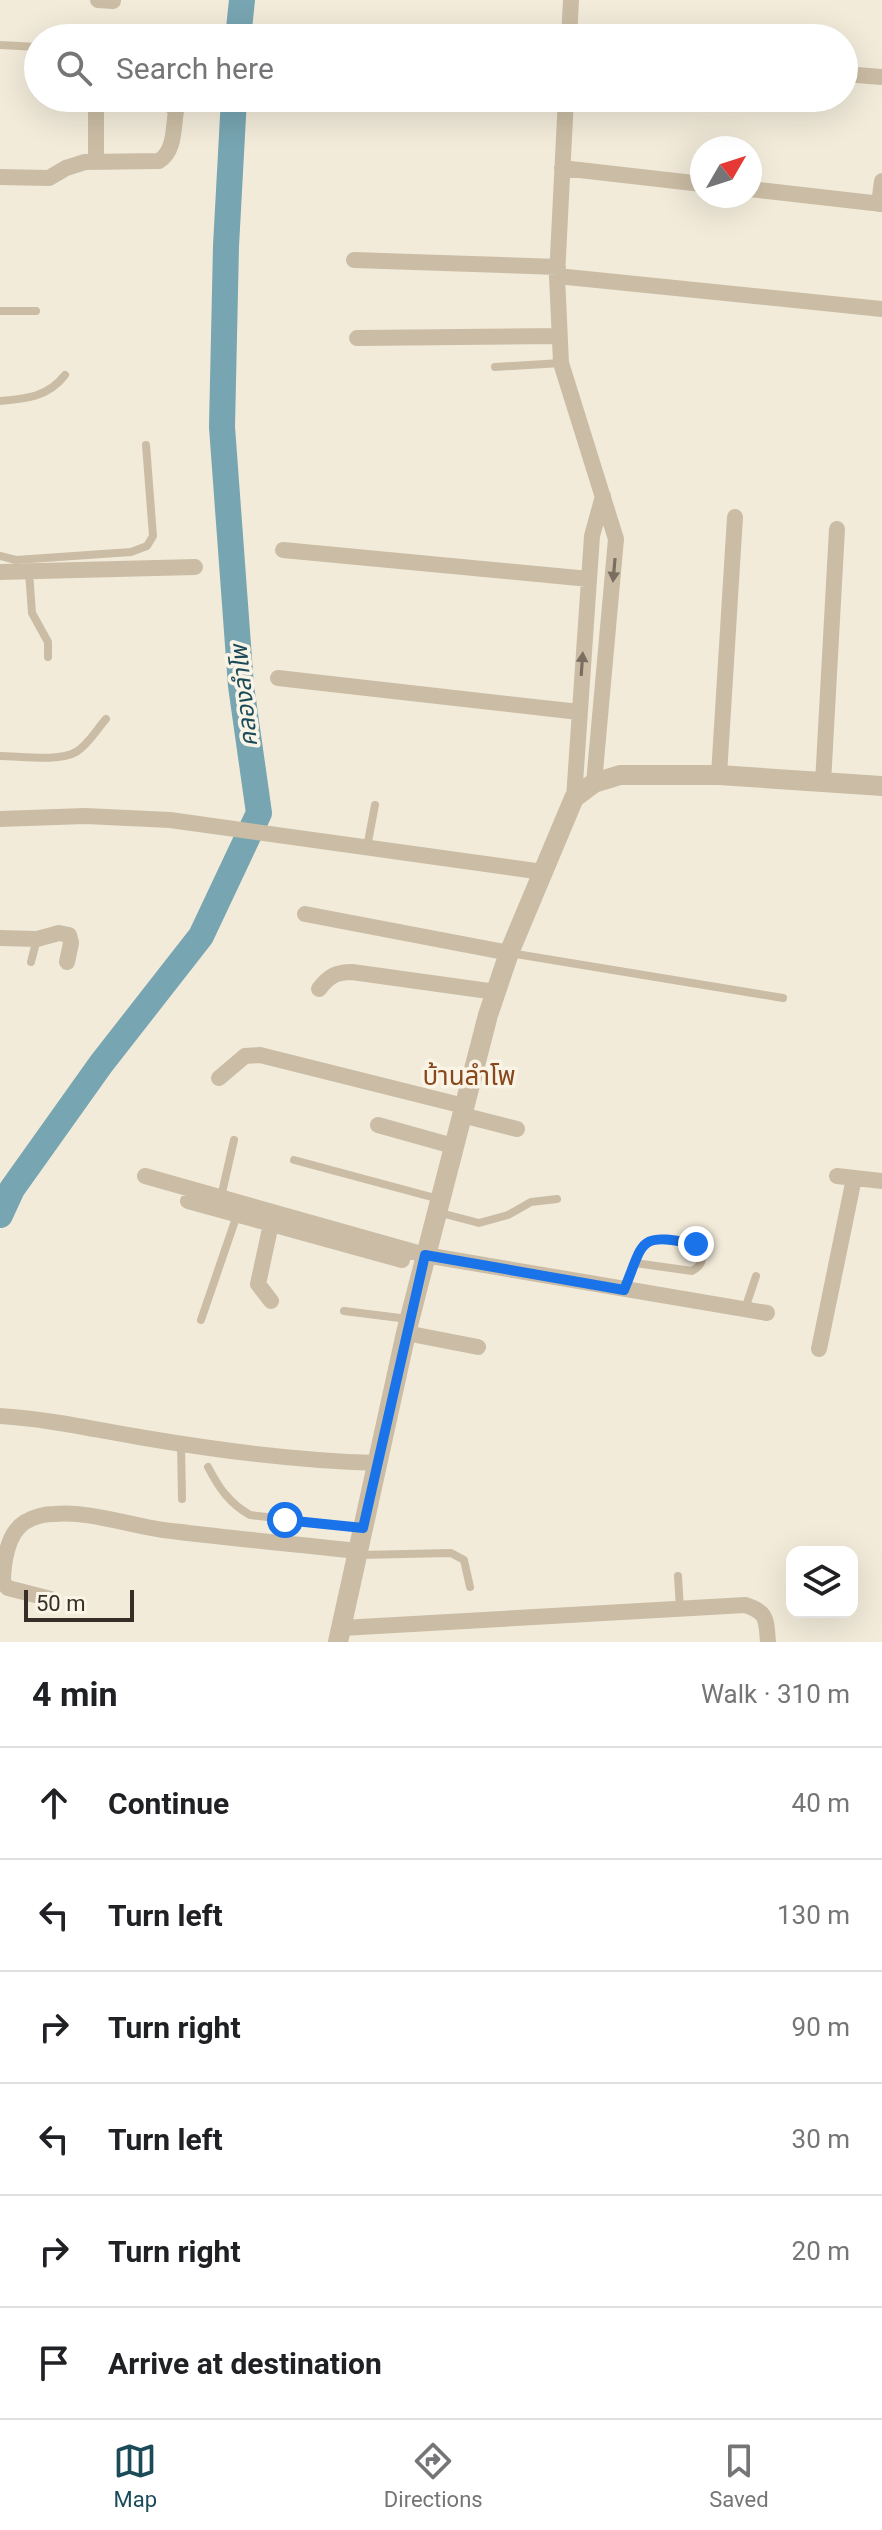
<!DOCTYPE html>
<meta charset="utf-8">
<style>
body{margin:0;font-family:Roboto,"Noto Sans Thai",sans-serif;background:#f6f6f6;color:#202124}
.controls{position:absolute;right:24px;bottom:24px;display:grid;overflow:hidden;border-radius:16px;box-shadow:0 8px 32px #0002}
.controls button{width:72px;height:72px;display:grid;place-items:center;padding:0;border:0;border-bottom:2px solid #e0e0e0;background:#fff;color:#202124;font:40px sans-serif}
.compass{position:absolute;left:690px;top:136px;width:72px;height:72px;border-radius:50%;background:#fff;box-shadow:0 8px 32px #0002;rotate:51deg}
.scale{position:absolute;left:24px;bottom:20px;width:110px;box-sizing:border-box;padding-left:8px;border:4px solid #362e27;border-top:0;font-size:22px;line-height:28px;white-space:nowrap;color:#362e27;-webkit-text-stroke:6px #faf4e6;paint-order:stroke}
.stop{position:absolute;width:24px;height:24px;margin:-18px;border:6px solid #1a73e8;border-radius:50%;background:#fff}
.stop.end{background:#1a73e8;border-color:#fff;box-shadow:0 2px 8px #0008}
.list{margin:0;padding:0;list-style:none}
h2{display:flex;justify-content:space-between;align-items:center;height:104px;margin:0;padding:0 32px;font-size:34px}
h2 small{font-size:26px;font-weight:400;color:#757577}
.list li{display:grid;grid-template-columns:52px 1fr auto;gap:24px;align-items:center;box-sizing:border-box;height:112px;padding:0 32px;border-top:2px solid #e0e0e0}
.list b{display:block;font-size:30px;white-space:nowrap}
.list em{font-size:26px;font-style:normal;color:#757577}
.icon{flex:none;width:44px;height:44px;fill:none;stroke:currentColor;stroke-width:2;stroke-linecap:round;stroke-linejoin:round}
.map{position:relative;flex:none;width:882px;height:1642px;overflow:hidden}
.search{position:absolute;background:#fff;box-shadow:0 8px 32px #0002;left:24px;right:24px;top:24px;height:88px;display:flex;align-items:center;gap:20px;box-sizing:border-box;padding:0 28px;border-radius:44px;color:#757577;font-size:30px}
.sheet{height:776px;background:#fff}
nav{display:flex;justify-content:space-around;align-items:center;box-sizing:border-box;height:112px;border-top:2px solid #e0e0e0;background:#fff;font-size:22px;color:#757577}
nav a{display:grid;justify-items:center;gap:4px}
nav .on{color:#1b4b59}
.map>svg:first-child{display:block}
.lines{fill:none;stroke-linecap:round;stroke-linejoin:round}
.river{stroke:#77a5b1;stroke-width:26}
.service{stroke:#cbbda5;stroke-width:8}
.minor{stroke:#cbbda5;stroke-width:16}
.tertiary{stroke:#cbbda5;stroke-width:20}
.oneway{fill:#796e60}
.route{stroke:#1a73e8;stroke-width:10}
.labels{text-anchor:middle;dominant-baseline:central;stroke-width:7;stroke-linejoin:round;paint-order:stroke}
.water-label{font-size:24px;font-style:italic;fill:#1b4b59;stroke:#faf4e6}
.quarter-label{font-size:26px;fill:#88481d;stroke:#faf4e6}
</style>
<div class="map">
<svg width="882" height="1642" viewBox="0 0 882 1642">
<rect width="100%" height="100%" fill="#f2ebda"/>
<g class="lines">
<path class="river" d="M238,38L242,0
M0,1215L12,1189L101,1064L201,936L259,813L241,686L222,427L226,246L234,98"/>
<path class="service" d="M0,45L38,47
M0,311H36
M495,367L561,363
M0,401C26,399 48,397 65,375
M0,556L16,560L131,552L147,546L153,536L146,445
M29,572L32,613L48,642V657
M0,756C20,756 59,762 76,752C88,745 97,729 106,719
M367,847L375,805
M510,953L783,998
M31,962L37,939
M294,1160L439,1199
M221,1197L234,1140
M437,1212L479,1223L508,1215L531,1202L557,1199
M624,1289C646,1238 638,1233 696,1244C704,1254 705,1264 692,1271L635,1263
M745,1309L756,1276
M344,1311L408,1319
M201,1320L237,1215
M181,1444L182,1499
M208,1467C219,1488 229,1503 250,1515L362,1528
M359,1555L451,1553L464,1560L470,1587
M678,1576L680,1609"/>
<path class="minor" d="M98,0L113,1
M569,38L571,0
M844,74L882,77
M333,98L338,103L565,104
M566,98L557,276L561,363L616,539L594,783
M96,162V111L102,98
M562,168L702,184
M0,177L49,178L66,168L85,162L159,161C175,151 173,129 176,111L170,104L157,98
M750,189L882,204
M879,204L882,181
M354,260L558,267
M557,276L882,309
M357,338L559,336
M283,550L589,579
M0,572L195,567
M278,678L579,712
M719,775L735,517
M823,783L837,529
M574,798L592,536L603,496
M0,819L85,816L170,820L543,872
M305,914L509,953
M0,938L37,939L59,933L69,935L71,943L67,962
M319,989C329,976 336,972 352,972L496,992
M219,1078L245,1056L260,1055L464,1106
M462,1115L517,1129
M378,1125L453,1146
M145,1176L425,1255L767,1313
M837,1176L882,1181
M188,1201L402,1260
M271,1224L258,1284L271,1301
M406,1333L478,1347
M819,1349L854,1178
M0,1416C49,1419 97,1430 145,1438C222,1451 300,1461 377,1463
M51,1599L8,1588L3,1583C3,1564 7,1533 25,1522C33,1517 45,1514 54,1514C90,1511 128,1525 163,1530C228,1538 293,1544 358,1551
M342,1628L745,1605C768,1612 766,1620 768,1642"/>
<path class="tertiary" d="M338,1642L406,1333L488,1015L509,953L574,798L594,783L620,775H719L882,786"/>
</g>
<defs><path id="oneway-solid" d="M-6-.8H1V-3.2L6.5 0L1 3.2V.8H-6Z" transform="scale(2)"/></defs>
<g class="oneway">
<use href="#oneway-solid" transform="translate(614 570) rotate(95)"/>
<use href="#oneway-solid" transform="translate(582 664) rotate(-86)"/>
</g>
<g class="lines">
<path class="route" d="M285,1520L363,1528L425,1255L624,1290C645,1239 637,1233 696,1244"/>
</g>
<g class="labels">
<g class="water-label">
<text transform="translate(244 696) rotate(-96)">คลองลำโพ</text>
</g>
<g class="quarter-label">
<text x="469" y="1076">บ้านลำโพ</text>
</g>
</g>
</svg>
<div class="controls">
<button><svg class="icon" aria-label="layers" viewBox="0 0 24 24"><path d="M12 4l9 5-9 5-9-5zM3 14l9 5 9-5"/></svg></button>
</div>
<svg class="compass" viewBox="-18 -18 36 36"><path d="M0-13l5 13h-10z" fill="#e53935"/><path d="M0 13l5-13h-10z" fill="#757577"/></svg>
<div class="scale">50 m</div>
<div class="stop" style="left:285px;top:1520px"></div>
<div class="stop end" style="left:696px;top:1244px"></div>
<div class="search"><svg class="icon" aria-label="search" viewBox="0 0 24 24"><circle cx="10" cy="10" r="6"/><path d="M15 15l6 6"/></svg>Search here</div>
</div>
<section class="sheet">
<h2>4 min<small>Walk · 310 m</small></h2>
<ul class="list">
<li><svg class="icon" aria-label="ahead" viewBox="0 0 24 24"><path d="M12 20V5M6 11l6-6 6 6"/></svg><div><b>Continue</b></div><em>40 m</em></li>
<li><svg class="icon" aria-label="left" viewBox="0 0 24 24"><path d="M17 20v-9H6M10 6l-5 5 5 5"/></svg><div><b>Turn left</b></div><em>130 m</em></li>
<li><svg class="icon" aria-label="right" viewBox="0 0 24 24"><path d="M7 20v-9h11M14 6l5 5-5 5"/></svg><div><b>Turn right</b></div><em>90 m</em></li>
<li><svg class="icon" aria-label="left" viewBox="0 0 24 24"><path d="M17 20v-9H6M10 6l-5 5 5 5"/></svg><div><b>Turn left</b></div><em>30 m</em></li>
<li><svg class="icon" aria-label="right" viewBox="0 0 24 24"><path d="M7 20v-9h11M14 6l5 5-5 5"/></svg><div><b>Turn right</b></div><em>20 m</em></li>
<li><svg class="icon" aria-label="arrive" viewBox="0 0 24 24"><path d="M6 21V4h12l-3 4 3 4H6"/></svg><div><b>Arrive at destination</b></div></li>
</ul>
</section>
<nav>
<a class="on"><svg class="icon" aria-label="map" viewBox="0 0 24 24"><path d="M3 6l6-2 6 2 6-2v14l-6 2-6-2-6 2zM9 4v14M15 6v14"/></svg>Map</a>
<a><svg class="icon" aria-label="directions" viewBox="0 0 24 24"><path d="M12 3l9 9-9 9-9-9zM9 14v-3h6M13 9l2 2-2 2"/></svg>Directions</a>
<a><svg class="icon" aria-label="saved" viewBox="0 0 24 24"><path d="M7 4h10v16l-5-4-5 4z"/></svg>Saved</a>
</nav>
